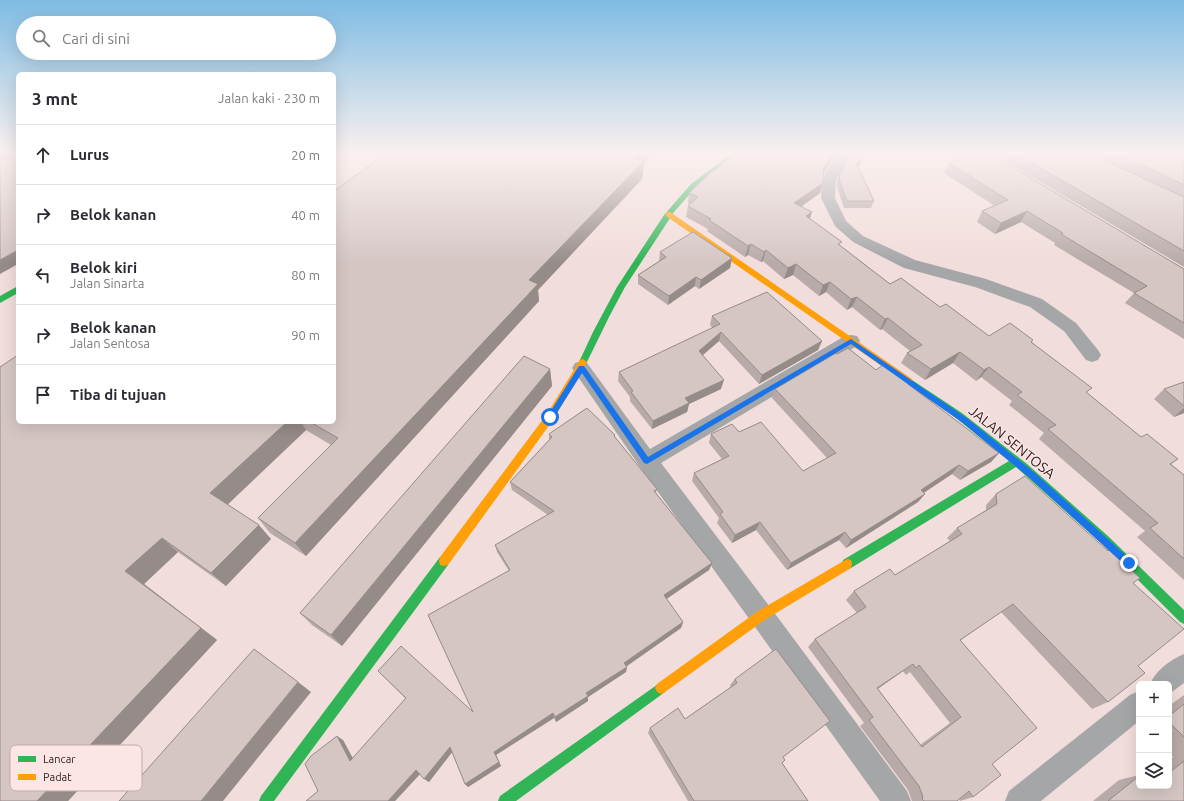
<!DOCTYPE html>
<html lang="id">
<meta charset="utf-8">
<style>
body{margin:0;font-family:Ubuntu,sans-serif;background:#f7f7f7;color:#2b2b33}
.controls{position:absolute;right:12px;bottom:12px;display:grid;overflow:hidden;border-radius:6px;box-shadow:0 4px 16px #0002}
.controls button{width:36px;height:36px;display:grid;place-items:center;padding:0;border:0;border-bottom:1px solid #e1e1e2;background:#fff;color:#2b2b33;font:20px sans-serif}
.stop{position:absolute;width:12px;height:12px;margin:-9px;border:3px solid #1a73e8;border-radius:50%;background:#fff}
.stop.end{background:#1a73e8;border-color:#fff;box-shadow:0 1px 4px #0008}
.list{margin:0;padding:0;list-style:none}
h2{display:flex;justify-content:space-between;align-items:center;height:52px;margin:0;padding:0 16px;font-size:17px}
h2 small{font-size:13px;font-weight:400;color:#7c7c81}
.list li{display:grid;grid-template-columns:26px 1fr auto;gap:12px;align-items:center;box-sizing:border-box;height:60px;padding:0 16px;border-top:1px solid #e1e1e2}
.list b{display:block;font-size:15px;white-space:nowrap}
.list p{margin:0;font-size:13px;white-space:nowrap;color:#7c7c81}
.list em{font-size:13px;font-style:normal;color:#7c7c81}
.icon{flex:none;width:22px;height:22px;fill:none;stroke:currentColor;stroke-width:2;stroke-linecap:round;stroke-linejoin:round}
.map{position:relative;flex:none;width:1184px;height:801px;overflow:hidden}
.search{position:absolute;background:#fff;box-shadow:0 4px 16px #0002;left:16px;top:16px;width:320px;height:44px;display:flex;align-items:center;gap:10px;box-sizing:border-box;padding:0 14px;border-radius:22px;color:#7c7c81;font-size:15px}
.panel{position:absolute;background:#fff;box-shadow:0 4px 16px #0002;left:16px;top:72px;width:320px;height:352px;border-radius:6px}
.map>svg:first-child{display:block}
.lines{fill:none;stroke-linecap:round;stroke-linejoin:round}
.street{fill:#a4a6a8;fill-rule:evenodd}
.fast{fill:#30b455;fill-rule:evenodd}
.slow{fill:#ff9f0a;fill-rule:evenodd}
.wall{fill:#b7aaa9;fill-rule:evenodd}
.shaded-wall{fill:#958b89}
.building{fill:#d5c6c4;stroke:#958b89;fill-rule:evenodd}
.route{fill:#1a73e8}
.labels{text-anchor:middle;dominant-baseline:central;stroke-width:3;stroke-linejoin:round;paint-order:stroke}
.street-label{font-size:14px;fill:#2f2222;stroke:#fce6e5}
.key{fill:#fce6e5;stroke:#beabaa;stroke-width:1}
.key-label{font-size:11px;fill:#2f2222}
</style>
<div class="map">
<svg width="1184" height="801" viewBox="0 0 1184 801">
<rect width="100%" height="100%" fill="#f1dddb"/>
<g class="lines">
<path class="street" d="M847,152H864L843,167L836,179L835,198L846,221L863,236L915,260L986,279L1042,299L1076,323L1098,350L1101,355L1098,360L1092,362L1086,360L1064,331L1030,307L975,287L904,268L853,242L835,226L821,198L822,179L833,161Z
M851,335L857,336L860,341L857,346L661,463L770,607L907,791L911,801H880L640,467L572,368L575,363L581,361L587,363L650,449L845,336Z
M1184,654V683L1169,694V684H1150C1156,670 1170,660 1184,654Z
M1139,691V721L1041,801H1005L1009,791L1130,695Z"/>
<path class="fast" d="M734,152H741L696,187L674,212L625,287L609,317L586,364H580L579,362L593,332L617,287L664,215L691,184Z
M18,286V293L0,303V296Z
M909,378L962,413L1027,464L1109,537L1184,610V624L1180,622L1102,544L1016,467L851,568L847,569L843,568L842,564L843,560L1009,461L956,418L906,383L905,381Z
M444,556L448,557L449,561L448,565L274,801H259L261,796L440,557Z
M661,682L665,684L667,688L665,692L516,801H498L500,796Z"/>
<path class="slow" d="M666,212H670L912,379L913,381L912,383H906L666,216Z
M583,359L587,362L553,420L448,565L444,566L440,565L439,561L440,557L547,414L580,360Z
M847,559L851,560L852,564L851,568L766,619L665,692L661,694L657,692L655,688L657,684L758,611Z"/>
</g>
<path class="wall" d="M388,152H654L644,163L642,179L538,290L539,301L306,556L270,533L258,518L331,445L306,430L228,504L271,539L226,586L178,552L144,584L217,640L68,801H0L18,422H334Z
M739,152H844L832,160L824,173L820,193L801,206L812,212L810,218L841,246L890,284L940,307L989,336L1032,342L1087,393L1141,437L1178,459L1171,464L1184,475V580L1137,537L1145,531L1039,439L1044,433L1009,405L1012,401L981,377L976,381L953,363L925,380L901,363L907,353L910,351L882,329L880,330L852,307L847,310L826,292L819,296L793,275L784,279L763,261L761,262L748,255L745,257L707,231L708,229L686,217L688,206L690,204H688L689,193L720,166L721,164Z
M994,152H1086L1102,159L1087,152H1184V267L993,154Z
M863,158L860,165L858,167L874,201L871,208H844L837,187V179L840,173Z
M949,163L1184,269V339L1125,303L1134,293L1054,245L1055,243L1021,222L995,234L977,222L982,211L995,206L944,173Z
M660,252L732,258L730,268L699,289L695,286L668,305L638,284V275L659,261Z
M712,316L822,341L818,350L759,384L719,341L703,355L721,389L689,404L687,412L652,429L630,401V397L618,381L619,372L713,328L710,325Z
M837,354L876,370L911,382L909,385L999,453L991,462L960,480L952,474L924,493L925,494L918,502L846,548L839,540L787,570L756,530L732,543L717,523L719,518L692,481L694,473L722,459L709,443L711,434L739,432L803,471L827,458L772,398L775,389Z
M550,369L552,386L342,646L312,625L300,613Z
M1184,382V413L1174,417L1154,399L1164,389Z
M549,434L615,435V437L657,489L656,493L712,563L709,570L666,599L683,622L681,628L627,666L626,672L588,697V701L556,722L554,718L496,755L501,766L468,787L465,784L452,752L429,782L420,774L395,801H306L318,791L343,740L353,758L406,699L378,671L473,712L509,571L497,552L495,545L548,515L512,490L510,482L549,440Z
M996,494L1133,583L1138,666L1108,702L1092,709L1001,612L961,640L992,764L973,797L960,801L959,799L957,801H912L908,790L860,726L864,723L808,647L815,639L857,613L846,600L854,591L895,575L950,541L947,538L957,528L986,510V505ZM903,671L906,675L910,672L950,723L920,745L878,689Z
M735,679L783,757L782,763L808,801H688L648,733L650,728L685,719L731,687L730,685Z
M1184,695V801H1093L1119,780L1139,775V786H1169V760L1173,757L1169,753V706Z"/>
<path class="shaded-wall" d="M0,152H16L17,155L0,162Z
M638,152H654L644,163L642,179L538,290L539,301L306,556L295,543L529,280L633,158Z
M834,152H844L832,160L821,178L824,168Z
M863,158L860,165L853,170L856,163Z
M823,183L820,193L791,214L794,203Z
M1027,211L1021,222L995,234L1001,223Z
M812,212L808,223L806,216Z
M751,244L748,255L745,257L748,246Z
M18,250V264L0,274V260Z
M766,250L763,261L761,262L764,252Z
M732,258L730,268L699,289L701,280Z
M796,264L793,275L784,279L788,268Z
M696,277L695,286L668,305L669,296Z
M830,282L826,292L819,296L823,285Z
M857,297L852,307L847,310L851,299Z
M888,318L882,329L880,330L885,319Z
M721,332L719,341L697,360L699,351Z
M822,341L818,350L759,384L762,375Z
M960,352L953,363L925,380L931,369Z
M989,367L981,377L976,381L984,370Z
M550,369L552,386L342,646L331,635Z
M724,380L721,389L689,404L687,412L652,429L653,421L685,398Z
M1184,408V413L1174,417Z
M287,422H301L306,430L224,508L210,493Z
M999,453L991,462L960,480L968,471Z
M959,465L952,474L914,499L921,490Z
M925,494L918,502L846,548L851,540Z
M760,522L756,530L732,543L735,535Z
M259,525L271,539L226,586L211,573Z
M845,532L839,540L787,570L791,563Z
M162,538L178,552L144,584L217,640L68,801H37L125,571Z
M712,563L709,570L662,602L664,595Z
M683,622L681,628L624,668V663Z
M913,664L903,671L868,695L877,688Z
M627,667L626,672L588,697V701L556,722L555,717L586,693Z
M298,682L311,692L223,801H201Z
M553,713L554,718L496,755L501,766L468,787L465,784L494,752Z
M337,736L343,740L356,765L350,761Z
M450,747L453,751L429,782L424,779Z
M416,770L420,774L395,801H388Z"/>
<path class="building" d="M12,152H18V250L0,260V162L12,157Z
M388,152H638L633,158L644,161L529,280L538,284L295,543L258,518L338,438L310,422H334V191Z
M739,152H834L824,168L823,183L794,203L812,212L806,216L842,242L838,244L890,284L901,278L940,307L946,304L989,336L1010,323L1033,340L1031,342L1092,388L1086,392L1141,437L1147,434L1178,459L1170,464L1184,475V559L1150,528L1158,523L1048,429L1056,425L1017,395L1022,392L989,367L984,370L960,352L931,369L907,353L922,345L888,318L885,319L857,297L851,299L830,282L823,285L796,264L788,268L766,250L764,252L751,244L748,246L709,220L711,219L688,206L698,197L689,193L710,173L722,165L721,164Z
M977,152H987L1184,269V323L1134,293L1147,286L1061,234L1063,233L1027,211L1001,223L982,211L1008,200L949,163Z
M1013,152H1086L1184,197V251Z
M1115,152H1184V185Z
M854,156L863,158L856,163L874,201H847L839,180L840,173L846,161Z
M693,232L732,258L701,280L696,277L669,296L638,275L666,257L660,252Z
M767,292L822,341L762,375L721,332L699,351L724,380L685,398L689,403L653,421L631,392L633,391L619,372L720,324L712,316Z
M848,348L876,370L883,365H886L911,382L908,384L999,453L968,471L959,465L921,490L925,494L851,540L845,532L791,563L760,522L735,535L720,514L723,512L694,473L729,456L711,434L732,424L739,432L761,422L803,471L836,453L775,389L836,353L837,354Z
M18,355V422H287L210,493L259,525L211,573L162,538L125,571L201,628L37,801H0V367Z
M524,356L550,369L331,635L300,613Z
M1184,382V406L1164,389Z
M587,408L615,435L614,436L657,489L654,491L712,563L664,595L683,622L624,663L627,667L586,693L588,696L555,717L553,713L494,752L499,762L465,784L450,747L424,779L416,770L388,801H306L318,791L305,764L311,756L337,736L350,761L406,698L378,671L401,646L473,712L428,615L510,570L495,545L554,511L510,482L552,437L549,434Z
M1025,476L1108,551L1109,550L1140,578L1133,583L1184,629L1138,666L1145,673L1108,702L1013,604L960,640L1037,728L992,764L1001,775L973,797L969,791L957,801H924L922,799L923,797L919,786L869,720L873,717L815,639L866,607L854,591L890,569L895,575L962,534L957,528L997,504L996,494ZM913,664L916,668L919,665L961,717L922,747L877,688Z
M254,649L298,682L201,801H119Z
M776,649L830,721L783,757L785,760L782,763L808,801H694L650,728L678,708L685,719L737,683L735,679Z
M1184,704V737L1169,722V716Z
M1184,761V801H1108L1139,776V786H1169V773Z"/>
<linearGradient id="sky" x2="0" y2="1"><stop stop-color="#7ebce3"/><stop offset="0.58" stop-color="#f9f0ef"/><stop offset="1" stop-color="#f9f0ef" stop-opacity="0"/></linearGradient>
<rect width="1184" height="264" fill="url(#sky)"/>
<path class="route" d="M851,339L968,419L1036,474L1132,561V566H1126L1031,479L963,423L851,344L647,464L644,463L582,373L553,419H548L547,417L579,366H584L648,457Z"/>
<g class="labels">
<g class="street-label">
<text transform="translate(1012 442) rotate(39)">JALAN SENTOSA</text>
</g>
</g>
<rect x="10" y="745" width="132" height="46" rx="6" class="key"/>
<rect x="18" y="756" width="18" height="6" fill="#30b455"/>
<rect x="18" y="774" width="18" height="6" fill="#ff9f0a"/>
<g class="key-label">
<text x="43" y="763">Lancar</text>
<text x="43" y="781">Padat</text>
</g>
</svg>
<div class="controls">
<button>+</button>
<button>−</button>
<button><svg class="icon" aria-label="layers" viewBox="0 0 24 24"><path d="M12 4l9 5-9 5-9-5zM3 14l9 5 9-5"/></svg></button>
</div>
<div class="stop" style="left:550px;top:417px"></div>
<div class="stop end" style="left:1129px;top:563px"></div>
<div class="search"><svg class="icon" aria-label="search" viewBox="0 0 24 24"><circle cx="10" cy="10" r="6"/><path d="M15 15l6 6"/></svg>Cari di sini</div>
<section class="panel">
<h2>3 mnt<small>Jalan kaki · 230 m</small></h2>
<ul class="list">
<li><svg class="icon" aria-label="ahead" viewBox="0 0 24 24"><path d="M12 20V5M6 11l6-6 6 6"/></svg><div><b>Lurus</b></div><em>20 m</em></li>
<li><svg class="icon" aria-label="right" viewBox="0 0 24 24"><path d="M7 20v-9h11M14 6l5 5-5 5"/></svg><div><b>Belok kanan</b></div><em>40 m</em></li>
<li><svg class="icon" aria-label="left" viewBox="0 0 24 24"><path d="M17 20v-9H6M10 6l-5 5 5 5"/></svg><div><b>Belok kiri</b><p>Jalan Sinarta</p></div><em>80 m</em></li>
<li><svg class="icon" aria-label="right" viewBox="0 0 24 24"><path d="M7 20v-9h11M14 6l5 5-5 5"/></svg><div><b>Belok kanan</b><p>Jalan Sentosa</p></div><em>90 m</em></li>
<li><svg class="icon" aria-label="arrive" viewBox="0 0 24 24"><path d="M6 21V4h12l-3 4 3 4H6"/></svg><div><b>Tiba di tujuan</b></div></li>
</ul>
</section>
</div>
